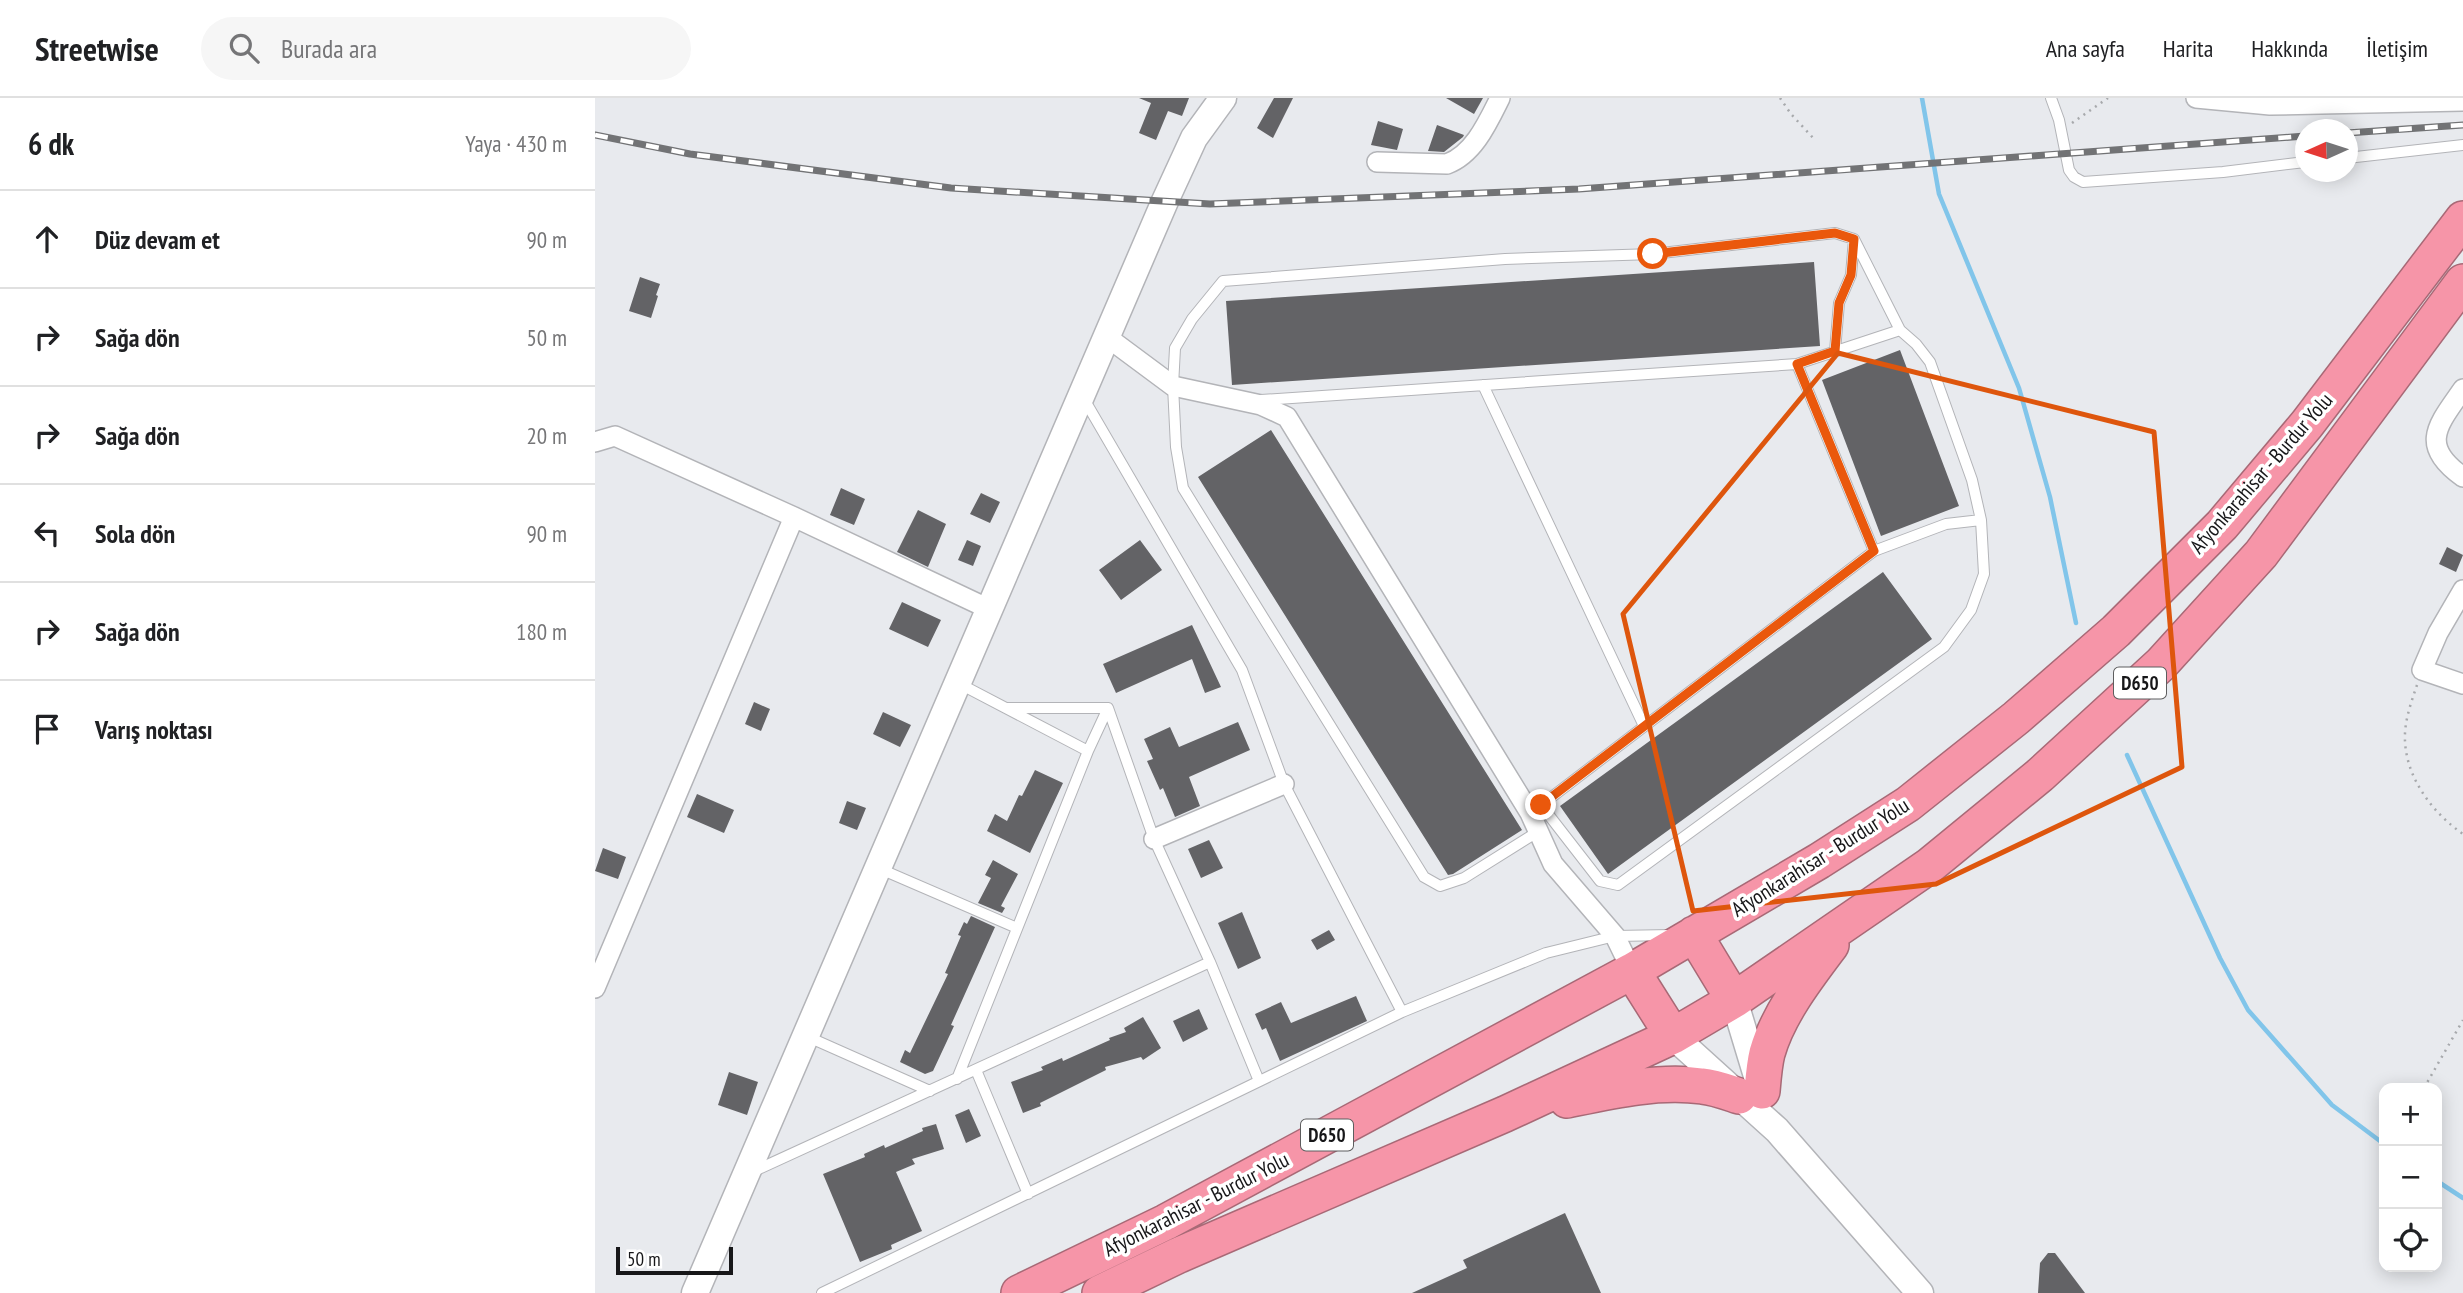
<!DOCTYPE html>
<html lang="tr">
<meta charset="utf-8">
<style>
body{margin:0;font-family:"PT Sans Narrow",sans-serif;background:#f6f6f6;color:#202124}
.controls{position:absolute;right:21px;bottom:21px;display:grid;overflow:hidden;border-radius:14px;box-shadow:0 4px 18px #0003}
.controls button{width:63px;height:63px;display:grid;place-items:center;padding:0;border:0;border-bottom:2px solid #e0e0e0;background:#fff;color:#202124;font:35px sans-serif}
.compass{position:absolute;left:1700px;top:21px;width:63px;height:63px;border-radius:50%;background:#fff;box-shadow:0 4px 18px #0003;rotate:267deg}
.scale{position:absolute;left:21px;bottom:18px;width:117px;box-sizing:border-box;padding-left:7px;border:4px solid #171719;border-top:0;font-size:19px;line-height:24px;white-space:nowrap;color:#171719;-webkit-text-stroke:5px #fff;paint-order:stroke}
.stop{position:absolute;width:21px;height:21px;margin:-16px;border:5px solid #ea580c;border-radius:50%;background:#fff}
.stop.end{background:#ea580c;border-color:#fff;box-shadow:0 2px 7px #0008}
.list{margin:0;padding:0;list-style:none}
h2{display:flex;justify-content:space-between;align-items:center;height:91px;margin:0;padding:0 28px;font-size:30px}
h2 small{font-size:23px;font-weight:400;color:#757577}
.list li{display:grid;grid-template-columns:46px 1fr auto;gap:21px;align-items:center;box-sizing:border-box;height:98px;padding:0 28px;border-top:2px solid #e0e0e0}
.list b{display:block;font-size:26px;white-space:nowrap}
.list em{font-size:23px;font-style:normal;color:#757577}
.icon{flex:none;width:38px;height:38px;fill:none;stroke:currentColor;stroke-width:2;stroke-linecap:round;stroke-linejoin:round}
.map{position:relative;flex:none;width:1868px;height:1195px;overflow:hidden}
header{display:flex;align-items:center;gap:42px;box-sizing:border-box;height:98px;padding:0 35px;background:#fff;border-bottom:2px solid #e0e0e0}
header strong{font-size:33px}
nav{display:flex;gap:38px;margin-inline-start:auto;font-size:24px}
.search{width:490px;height:63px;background:#f6f6f6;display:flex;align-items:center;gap:18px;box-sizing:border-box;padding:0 24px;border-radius:38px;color:#757577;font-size:26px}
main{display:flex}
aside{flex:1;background:#fff}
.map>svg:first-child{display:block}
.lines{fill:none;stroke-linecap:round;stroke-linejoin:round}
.stream{stroke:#81c5ea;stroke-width:4.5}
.building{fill:#636366}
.lane-casing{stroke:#b3b4b8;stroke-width:12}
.street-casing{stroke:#b3b4b8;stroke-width:22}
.secondary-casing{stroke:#b3b4b8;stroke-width:29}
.highway-casing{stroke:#a86976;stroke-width:38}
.path{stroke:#a7a9ac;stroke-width:2.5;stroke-dasharray:2 5;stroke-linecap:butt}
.lane{stroke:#fff;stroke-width:10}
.street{stroke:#fff;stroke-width:19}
.secondary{stroke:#fff;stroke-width:26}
.highway{stroke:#f695a8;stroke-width:35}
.rail-casing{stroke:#727375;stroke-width:7}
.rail{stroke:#fff;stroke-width:4.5;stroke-dasharray:13;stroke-linecap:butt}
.route{stroke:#ea580c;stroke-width:9}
.marked{fill:none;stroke:#de560d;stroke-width:5;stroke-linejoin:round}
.labels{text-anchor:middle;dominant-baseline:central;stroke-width:7;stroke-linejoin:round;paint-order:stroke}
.shield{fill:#fff;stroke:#5d5d5e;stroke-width:2}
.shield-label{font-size:19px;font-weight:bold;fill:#171719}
.street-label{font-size:21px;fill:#171719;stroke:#fff}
</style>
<header>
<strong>Streetwise</strong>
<div class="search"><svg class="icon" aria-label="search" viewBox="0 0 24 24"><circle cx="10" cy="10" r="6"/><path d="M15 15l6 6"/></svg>Burada ara</div>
<nav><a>Ana sayfa</a><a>Harita</a><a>Hakkında</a><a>İletişim</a></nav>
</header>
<main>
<aside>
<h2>6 dk<small>Yaya · 430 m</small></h2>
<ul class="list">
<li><svg class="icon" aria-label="ahead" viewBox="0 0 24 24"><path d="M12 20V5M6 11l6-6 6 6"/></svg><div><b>Düz devam et</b></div><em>90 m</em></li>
<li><svg class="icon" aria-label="right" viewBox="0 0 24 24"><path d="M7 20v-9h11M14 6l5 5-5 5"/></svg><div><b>Sağa dön</b></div><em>50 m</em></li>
<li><svg class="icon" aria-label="right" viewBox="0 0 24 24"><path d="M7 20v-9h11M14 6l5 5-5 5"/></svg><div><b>Sağa dön</b></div><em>20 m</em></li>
<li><svg class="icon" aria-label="left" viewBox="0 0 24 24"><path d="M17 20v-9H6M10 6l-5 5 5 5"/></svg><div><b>Sola dön</b></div><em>90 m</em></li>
<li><svg class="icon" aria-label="right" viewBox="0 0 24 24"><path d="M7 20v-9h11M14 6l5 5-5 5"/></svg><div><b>Sağa dön</b></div><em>180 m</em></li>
<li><svg class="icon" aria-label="arrive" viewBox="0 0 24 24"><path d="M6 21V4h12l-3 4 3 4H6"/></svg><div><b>Varış noktası</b></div></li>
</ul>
</aside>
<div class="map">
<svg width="1868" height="1195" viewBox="0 0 1868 1195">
<rect width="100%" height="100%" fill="#e8eaee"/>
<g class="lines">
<path class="stream" d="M1327,0L1344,96L1424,290L1455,399L1481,525
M1532,657L1625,860L1653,912L1737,1007L1789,1046
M1842,1083L1868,1100"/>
</g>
<path class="building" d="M544,0H594L587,18L573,13L561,42L544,35L556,5Z
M679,0H698L678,40L662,30Z
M851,0H888L879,16Z
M783,23L808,31L802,52L776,47Z
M842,27L869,37L868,39L849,54L833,53Z
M1219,164L1225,248L637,287L631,203Z
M45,179L65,186L61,197L63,198L56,220L34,213Z
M1305,252L1364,408L1286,438L1227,282Z
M676,332L927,732L858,776L853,777L603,379Z
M246,390L270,401L259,427L235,417Z
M386,395L405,404L395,425L375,416Z
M323,412L351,426L333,469L302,454Z
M372,442L386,448L378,468L363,462Z
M545,442L567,472L526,502L504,472Z
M1852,449L1868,457L1861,474L1844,466Z
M1288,474L1337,541L1013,776L965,708Z
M307,504L346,522L333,549L294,531Z
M597,527L626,589L610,595L597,561L521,595L508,566Z
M159,604L175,611L166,633L150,626Z
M288,614L316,627L305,649L278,636Z
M643,624L655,652L594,679L605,708L580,719L568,690L565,692L552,663L558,661L549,641L575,629L584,649Z
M440,672L468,685L435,755L392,733L400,716L412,723L424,697L427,698Z
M102,696L139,712L129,735L92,719Z
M252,703L271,710L262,732L244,725Z
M614,742L628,770L606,780L593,751Z
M8,750L31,759L23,781L0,773Z
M398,762L423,776L406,808L410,810L407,815L383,805L396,780L390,777Z
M647,814L666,860L643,871L623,825Z
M376,818L400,829L356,927L359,928L338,973L330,976L305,964L310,952L315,955L353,876L350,875L366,838L363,837L369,824L372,826Z
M734,832L740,842L722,852L716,842Z
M761,898L772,923L685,963L671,930L667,932L660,916L686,904L696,925Z
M604,911L613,931L588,944L578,923Z
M548,919L566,950L548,962L546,959L510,969L511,972L445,1005L446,1008L428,1015L416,984L448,972L446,969L467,960L468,963L515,942L514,940L531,934L529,930Z
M134,974L163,984L152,1017L123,1007Z
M374,1011L386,1038L371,1045L360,1017Z
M341,1026L349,1051L317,1061L320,1066L301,1074L327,1133L296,1147L297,1151L265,1164L228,1076L270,1059L269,1056L289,1047L290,1050L328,1033L327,1030Z
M970,1115L1006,1195H817L872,1170L868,1162Z
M1453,1155H1460L1490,1195H1443L1445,1165Z"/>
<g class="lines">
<defs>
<path id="lane" d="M1456,0L1464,22L1474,72L1479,79L1488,84L1628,74L1710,64
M1752,60L1868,47
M1240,253L1244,205L1256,177L1259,141
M1202,266L1305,232
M888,287L1049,628
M489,301L647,572L689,686L807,914
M666,302L1202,266L1279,453L941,711
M1279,453L1351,426L1386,422
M363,585L493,653
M411,610H513L559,741L615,864L664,983
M944,733L869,780L845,788L829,779L588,390L581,349L578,288L580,250L597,221L628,183L910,161L1058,156L1240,135L1259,141L1305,232L1321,246L1335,264L1377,382L1386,422L1389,476L1376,512L1349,549L1023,787L1005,783L946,707
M283,770L422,830
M211,938L335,993
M381,972L433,1096
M362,981L493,653L513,610
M157,1074L615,864
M227,1195L807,914L951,855L1020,838L1076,837"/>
<path id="street" d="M1601,0L1675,7L1868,3
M782,64L852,66C879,56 893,24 905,0
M512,239L578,288L666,307L692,319L935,715L958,766L1020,838L1037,873
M1868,291C1843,327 1823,347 1868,379
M0,344L20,338L199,419L394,511
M1868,492L1843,535L1827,572L1868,586
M559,741L689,686
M0,890L199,419"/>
<path id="secondary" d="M1139,902L1165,988
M1078,938L1182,1032L1325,1195
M100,1195L570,103L599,40L628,0"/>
<path id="highway" d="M1099,836L1139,902
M1037,873L1078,938
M1167,993C1168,981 1169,967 1172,955C1183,916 1212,879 1236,847
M972,1002C1015,993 1062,982 1107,988C1119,989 1132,994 1144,998
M424,1195L571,1124L1037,873L1224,763L1313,706L1421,620L1521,533L1627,427L1712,326L1868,121
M505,1195L584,1157L910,1016L1078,938L1139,902L1334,768L1445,677L1566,566L1666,456L1868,184"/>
</defs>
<use href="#lane" class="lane-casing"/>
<use href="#street" class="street-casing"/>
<use href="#secondary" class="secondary-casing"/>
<use href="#highway" class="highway-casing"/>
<path class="path" d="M1185,0L1196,16L1220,42
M1477,25L1513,0
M1822,587C1817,602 1811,618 1810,635C1808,676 1836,714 1868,736
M1829,990L1868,922"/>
<use href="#lane" class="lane"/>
<use href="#street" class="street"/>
<use href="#secondary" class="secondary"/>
<use href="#highway" class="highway"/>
<defs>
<path id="rail" d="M1752,35L1868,27
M0,37L95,56L356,90L615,106L984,91L1710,38"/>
</defs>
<use href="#rail" class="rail-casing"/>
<use href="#rail" class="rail"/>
</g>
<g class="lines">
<path class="route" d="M946,707L1279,453L1202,266L1240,253L1244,205L1256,177L1259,141L1240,135L1058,156"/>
</g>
<path class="marked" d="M1243,255L1559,334L1587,669L1341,786L1098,813L1028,516Z"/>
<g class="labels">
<g class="shield">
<rect x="1519" y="569.5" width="52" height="31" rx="5"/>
<rect x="706" y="1021.5" width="52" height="31" rx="5"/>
</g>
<g class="shield-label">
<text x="1545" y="585">D650</text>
<text x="732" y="1037">D650</text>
</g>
<g class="street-label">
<text transform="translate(1666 375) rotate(-49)">Afyonkarahisar - Burdur Yolu</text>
<text transform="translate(1225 759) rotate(-32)">Afyonkarahisar - Burdur Yolu</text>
<text transform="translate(601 1106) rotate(-27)">Afyonkarahisar - Burdur Yolu</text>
</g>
</g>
</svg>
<div class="controls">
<button>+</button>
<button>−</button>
<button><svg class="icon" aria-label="locate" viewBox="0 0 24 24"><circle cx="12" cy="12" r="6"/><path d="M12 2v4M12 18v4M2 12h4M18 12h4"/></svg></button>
</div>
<svg class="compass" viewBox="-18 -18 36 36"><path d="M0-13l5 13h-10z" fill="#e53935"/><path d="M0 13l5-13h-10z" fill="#757577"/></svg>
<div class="scale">50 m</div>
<div class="stop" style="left:1058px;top:156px"></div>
<div class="stop end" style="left:946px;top:707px"></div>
</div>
</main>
